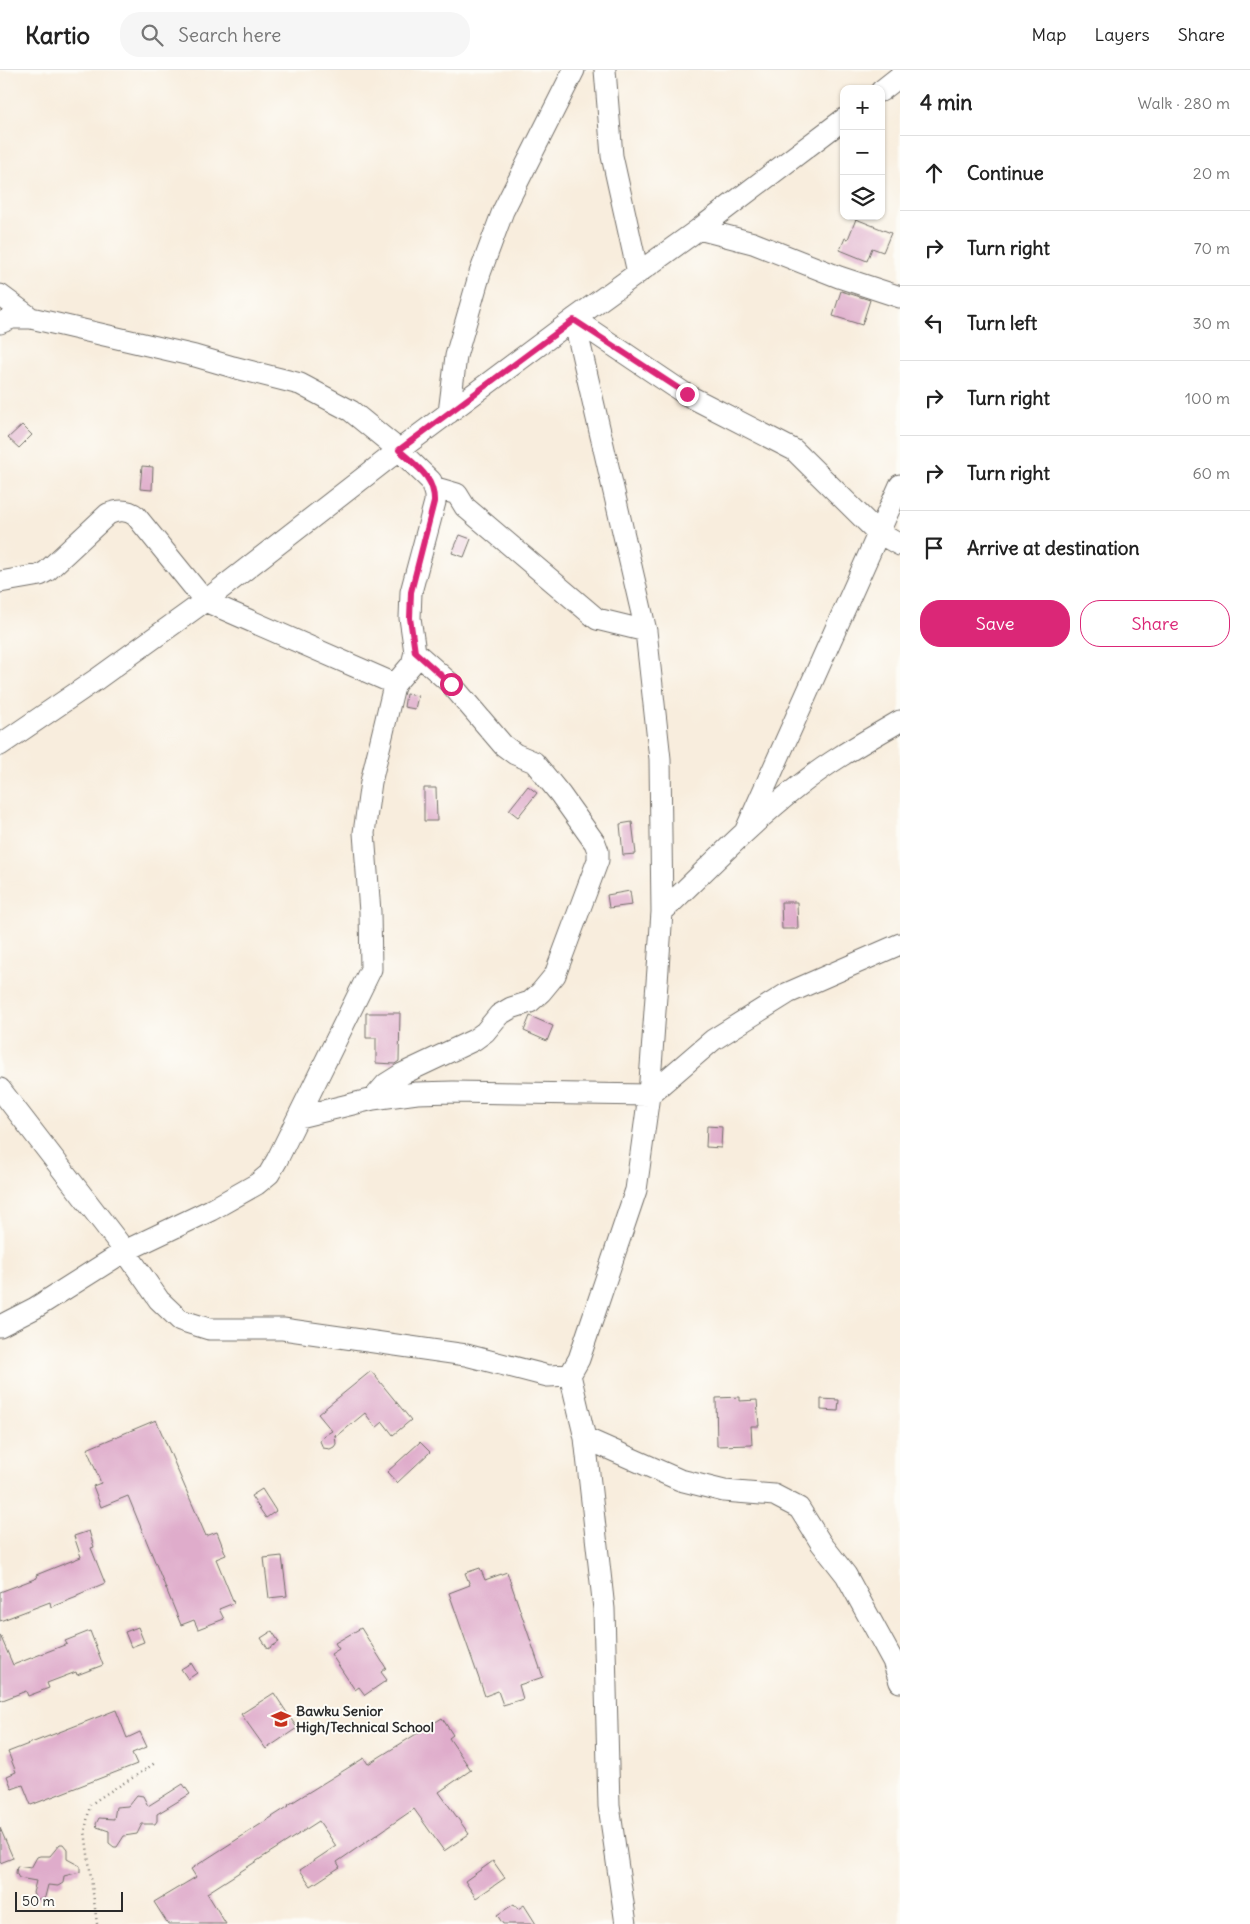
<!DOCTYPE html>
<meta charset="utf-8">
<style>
body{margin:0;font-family:Delius,sans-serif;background:#f6f6f6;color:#222}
.controls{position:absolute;right:15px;top:15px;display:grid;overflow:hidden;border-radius:10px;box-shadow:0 1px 4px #0004}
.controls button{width:45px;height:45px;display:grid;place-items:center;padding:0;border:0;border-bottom:1px solid #e0e0e0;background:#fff;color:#222;font:25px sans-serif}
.scale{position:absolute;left:15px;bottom:12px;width:108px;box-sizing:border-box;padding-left:5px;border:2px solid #2b2b2b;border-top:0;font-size:14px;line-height:18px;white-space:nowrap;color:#2b2b2b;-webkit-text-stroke:4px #fdfcf7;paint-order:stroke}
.stop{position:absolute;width:15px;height:15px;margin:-11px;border:4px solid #db2777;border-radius:50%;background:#fff}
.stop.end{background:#db2777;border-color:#fff;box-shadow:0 1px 5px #0008}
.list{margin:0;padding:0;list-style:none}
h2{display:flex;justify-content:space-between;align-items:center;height:65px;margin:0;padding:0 20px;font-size:21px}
h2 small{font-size:16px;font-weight:400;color:#767676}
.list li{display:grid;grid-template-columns:32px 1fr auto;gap:15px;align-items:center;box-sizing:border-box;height:75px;padding:0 20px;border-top:1px solid #e0e0e0}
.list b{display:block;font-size:19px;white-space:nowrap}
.list em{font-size:16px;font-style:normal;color:#767676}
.actions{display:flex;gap:10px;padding:15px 20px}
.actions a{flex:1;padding:11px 0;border:1px solid #db2777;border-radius:20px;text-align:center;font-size:18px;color:#db2777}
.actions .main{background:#db2777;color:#fff}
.icon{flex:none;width:28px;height:28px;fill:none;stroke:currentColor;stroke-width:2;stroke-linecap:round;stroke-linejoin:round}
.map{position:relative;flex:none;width:900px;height:1854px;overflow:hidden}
header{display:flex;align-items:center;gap:30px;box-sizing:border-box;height:70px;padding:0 25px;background:#fff;border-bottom:1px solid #e0e0e0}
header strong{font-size:24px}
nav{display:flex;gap:28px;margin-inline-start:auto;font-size:18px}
.search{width:350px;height:45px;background:#f6f6f6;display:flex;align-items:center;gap:12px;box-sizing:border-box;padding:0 18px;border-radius:20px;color:#767676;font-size:19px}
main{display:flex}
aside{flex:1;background:#fff}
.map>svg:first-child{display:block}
.building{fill:#dfaccb}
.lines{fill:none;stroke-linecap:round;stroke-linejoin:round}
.minor-casing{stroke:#736f69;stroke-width:23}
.path{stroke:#736f69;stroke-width:2.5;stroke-dasharray:1 4;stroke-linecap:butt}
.minor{stroke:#fff;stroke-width:21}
.route{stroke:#db2777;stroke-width:6}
.labels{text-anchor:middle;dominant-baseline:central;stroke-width:4;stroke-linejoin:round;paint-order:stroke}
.poi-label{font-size:14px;font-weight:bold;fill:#2b2b2b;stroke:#fdfcf7;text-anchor:start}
</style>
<header>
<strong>Kartio</strong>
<div class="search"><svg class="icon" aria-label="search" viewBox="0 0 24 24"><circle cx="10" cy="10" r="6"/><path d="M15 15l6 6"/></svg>Search here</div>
<nav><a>Map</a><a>Layers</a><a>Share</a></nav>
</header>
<main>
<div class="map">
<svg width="900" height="1854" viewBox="0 0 900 1854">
<rect width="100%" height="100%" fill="#fdfcf7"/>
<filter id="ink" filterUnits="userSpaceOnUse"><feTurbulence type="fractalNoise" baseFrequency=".02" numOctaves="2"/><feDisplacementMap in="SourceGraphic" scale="10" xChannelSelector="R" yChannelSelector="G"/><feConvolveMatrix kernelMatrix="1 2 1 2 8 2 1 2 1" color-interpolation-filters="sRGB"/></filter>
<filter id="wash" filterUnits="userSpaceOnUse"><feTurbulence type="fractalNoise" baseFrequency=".0096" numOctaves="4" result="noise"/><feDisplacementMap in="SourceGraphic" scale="20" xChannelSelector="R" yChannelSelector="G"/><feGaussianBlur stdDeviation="1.12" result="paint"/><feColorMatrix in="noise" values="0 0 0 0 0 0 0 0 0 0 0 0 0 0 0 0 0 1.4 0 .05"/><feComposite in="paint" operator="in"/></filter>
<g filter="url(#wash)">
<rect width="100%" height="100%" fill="#f8eddd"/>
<g id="blocks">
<path class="building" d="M856,149L891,163L883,182L872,178L867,191L840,180L845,168L848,169Z
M841,221L870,230L862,255L833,246Z
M22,355L32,365L19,378L8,368Z
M142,396L153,397L152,420L140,419Z
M460,465L471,469L464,487L452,483Z
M406,624L418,626L415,639L404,637Z
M528,716L537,723L518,747L509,740Z
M424,718H436L437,751H424Z
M632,752L636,784L623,785L620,754Z
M630,821L632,835L609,838L607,825Z
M781,832H797L798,859H782Z
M366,943H400L399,991L395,994L376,993V968H366Z
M530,946L553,956L547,971L524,961Z
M707,1056L722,1057L721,1078L706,1077Z
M371,1301L411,1350L393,1365L383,1352L376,1358L365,1343L336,1367L335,1365L336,1374L334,1377L330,1379L323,1378L320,1371L322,1367L332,1361L318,1344Z
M740,1327V1331L757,1330L759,1356H751L752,1375L717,1376L716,1328Z
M821,1329L839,1330L838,1341L821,1340Z
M156,1350L206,1466L217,1462L226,1485L216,1489L234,1533L219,1539L224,1549L198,1559L194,1550L181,1555L128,1426L101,1437L93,1416L101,1413L87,1379Z
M420,1372L430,1382L397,1413L387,1402Z
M262,1419L276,1441L266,1448L251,1426Z
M89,1461L94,1477L91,1478L105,1513L77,1525V1527L51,1537L50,1532L0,1551V1522L37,1508L36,1505L81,1487L74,1466Z
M282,1486L287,1526L269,1528L264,1488Z
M480,1498L485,1510L507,1502L543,1607L519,1615L523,1629L503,1635L498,1621L485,1626L449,1523L470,1515L465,1503Z
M138,1557L144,1572L131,1577L125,1562Z
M361,1558L386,1598L381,1602L387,1610L365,1625L359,1617L355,1620L331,1584L339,1579L335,1573Z
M90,1561L103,1595L77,1605L76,1602L47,1613L49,1618L28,1626L26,1621L0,1631V1565L13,1595L67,1574L65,1571Z
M272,1561L279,1572L268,1579L261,1568Z
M191,1593L197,1603L188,1609L181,1599Z
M274,1623L297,1658L266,1679L241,1644Z
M116,1640L127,1668L140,1662L147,1677L132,1683L137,1694L31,1735L23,1715L12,1719L7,1706L16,1702L8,1682Z
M442,1648L453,1665L449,1668L471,1700L439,1722L469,1764L444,1781L414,1739L337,1792L340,1797L311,1816L300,1800L336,1776L319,1751L207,1823L226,1854H168L154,1832L196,1807L191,1799L289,1736L288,1735L364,1688L368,1694Z
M183,1714L190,1724L157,1744V1751L155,1754H142L137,1764L124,1766L117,1777H114L109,1773V1761L97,1757L96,1754L99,1748L114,1749L116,1737L128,1736L137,1725L143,1726L148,1736Z
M0,1758L13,1788L0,1793Z
M60,1774H63L67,1779V1789L80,1796V1802L64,1806L63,1813L58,1816L48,1815L45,1827L43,1829H36L33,1823L36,1811L19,1808L16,1803L17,1796L31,1798L37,1787L40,1786H50Z
M493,1791L505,1808L476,1828L465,1811Z
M514,1834L518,1839L524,1835L536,1854H503L497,1845Z"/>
</g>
</g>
<g filter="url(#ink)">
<use href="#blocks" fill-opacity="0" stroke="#736f69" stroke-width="1"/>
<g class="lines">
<defs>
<path id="minor" d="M605,0L612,86L638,203
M881,21L900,6
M699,159L753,173L839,207L900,227
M0,225L31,248
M574,249L646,561L660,689L662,842L649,1025L636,1120L579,1289L570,1305L585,1368L604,1539L609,1736L626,1854
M574,249L687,325L794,380L877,462L900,475
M0,253L12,248H31L195,286L233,297L300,314L351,341L399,380L431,411L435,425V432L411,522L410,548L415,582L412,594L395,614L393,620L371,712L364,763L370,842L371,899L277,1090L269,1104L257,1114L211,1140L125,1181L35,1238L0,1256
M449,343L456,286L480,203L503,141L574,0
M433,417L457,424L465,437L597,549L646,561
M0,512L40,505L47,501L108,444C118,440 127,439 136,446L205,531L395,614
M0,675L97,609L205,531L399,380L574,249L699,159L844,49
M745,762L900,415
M662,842C707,799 751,753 800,715C831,690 866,671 900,651
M0,1019L125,1181L159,1230L180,1250L209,1259H283L466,1285L548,1306L570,1305
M373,1029L386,1014L402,1004L474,970L485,962L499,945L511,938L530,932L541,922L555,905L598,790V781L595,773L560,724L534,692L515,684L503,675L451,614L415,582
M299,1047L373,1029L417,1023L453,1022L649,1025L713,970L788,923L900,874
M585,1368L680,1410L724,1421L774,1425L799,1438L821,1473L846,1505L893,1591L900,1612"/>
</defs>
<use href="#minor" class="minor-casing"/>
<path class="path" d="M97,1854L85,1761L90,1735C111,1719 135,1708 156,1692"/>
<use href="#minor" class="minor"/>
</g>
</g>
<g class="lines" filter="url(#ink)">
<path class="route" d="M451,614L415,582L410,548L411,522L434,432C435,407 416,396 399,380L574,250L687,324"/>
</g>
<defs>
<symbol id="school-bare" viewBox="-9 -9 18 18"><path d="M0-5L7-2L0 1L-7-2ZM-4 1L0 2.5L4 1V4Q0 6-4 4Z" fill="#c8321e" stroke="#fdfcf7" stroke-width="2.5" paint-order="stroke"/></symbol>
</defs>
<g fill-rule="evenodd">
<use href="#school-bare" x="267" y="1635" width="28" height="28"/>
</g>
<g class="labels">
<g class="poi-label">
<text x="296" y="1641">Bawku Senior<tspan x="296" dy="16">High/Technical School</tspan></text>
</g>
</g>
</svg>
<div class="controls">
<button>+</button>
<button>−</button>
<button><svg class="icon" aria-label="layers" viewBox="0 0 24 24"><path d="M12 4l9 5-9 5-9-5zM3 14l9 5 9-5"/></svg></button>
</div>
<div class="scale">50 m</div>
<div class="stop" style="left:451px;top:614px"></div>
<div class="stop end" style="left:687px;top:324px"></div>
</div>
<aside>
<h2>4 min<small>Walk · 280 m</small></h2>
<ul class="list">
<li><svg class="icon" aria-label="ahead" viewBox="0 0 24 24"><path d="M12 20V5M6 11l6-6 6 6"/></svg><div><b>Continue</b></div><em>20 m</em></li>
<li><svg class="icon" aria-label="right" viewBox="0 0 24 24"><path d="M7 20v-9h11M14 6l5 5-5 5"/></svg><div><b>Turn right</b></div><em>70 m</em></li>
<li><svg class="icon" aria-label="left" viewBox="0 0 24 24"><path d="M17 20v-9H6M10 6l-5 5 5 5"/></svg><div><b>Turn left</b></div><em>30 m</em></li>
<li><svg class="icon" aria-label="right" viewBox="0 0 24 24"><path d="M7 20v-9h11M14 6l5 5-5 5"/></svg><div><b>Turn right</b></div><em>100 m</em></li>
<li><svg class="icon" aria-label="right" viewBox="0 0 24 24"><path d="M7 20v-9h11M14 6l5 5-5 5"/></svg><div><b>Turn right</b></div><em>60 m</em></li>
<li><svg class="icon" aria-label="arrive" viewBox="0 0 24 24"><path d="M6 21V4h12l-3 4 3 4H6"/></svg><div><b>Arrive at destination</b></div></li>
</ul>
<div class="actions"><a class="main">Save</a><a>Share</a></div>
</aside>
</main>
